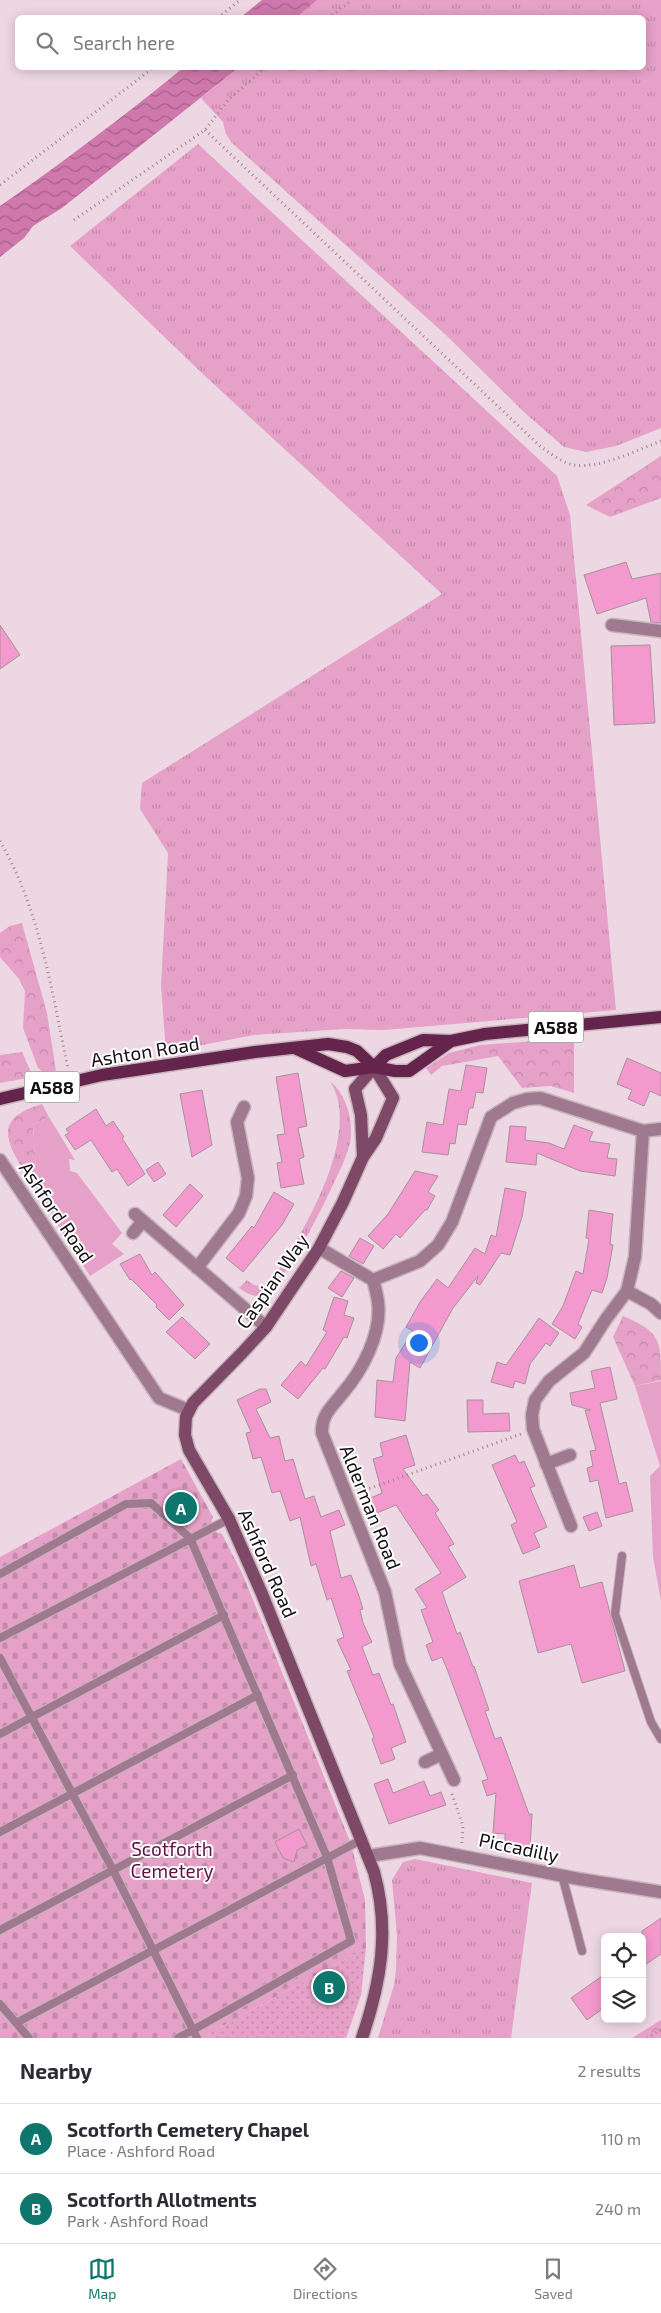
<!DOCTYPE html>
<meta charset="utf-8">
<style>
body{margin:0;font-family:"Exo 2",sans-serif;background:#f7f7f7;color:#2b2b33}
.controls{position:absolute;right:15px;bottom:15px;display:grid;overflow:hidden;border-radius:8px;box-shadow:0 2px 12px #0003}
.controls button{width:45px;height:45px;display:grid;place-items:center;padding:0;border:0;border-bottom:1px solid #e1e1e2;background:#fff;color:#2b2b33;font:25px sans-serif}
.you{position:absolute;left:418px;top:1342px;width:18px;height:18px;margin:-12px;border:4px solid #fff;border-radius:50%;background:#1a73e8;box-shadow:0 0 0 8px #1a73e833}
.badge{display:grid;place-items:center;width:32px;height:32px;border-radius:50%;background:#0f766e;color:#fff;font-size:16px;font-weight:700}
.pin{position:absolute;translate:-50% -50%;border:2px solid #fff;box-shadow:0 1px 5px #0006}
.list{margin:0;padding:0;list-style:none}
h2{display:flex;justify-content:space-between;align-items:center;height:65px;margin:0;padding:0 20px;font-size:21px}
h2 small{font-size:16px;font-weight:400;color:#7c7c81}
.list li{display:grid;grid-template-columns:32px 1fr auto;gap:15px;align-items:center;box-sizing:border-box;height:70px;padding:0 20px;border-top:1px solid #e1e1e2}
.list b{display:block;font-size:19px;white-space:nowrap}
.list p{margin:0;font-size:16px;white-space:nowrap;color:#7c7c81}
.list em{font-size:16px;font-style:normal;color:#7c7c81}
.icon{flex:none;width:28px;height:28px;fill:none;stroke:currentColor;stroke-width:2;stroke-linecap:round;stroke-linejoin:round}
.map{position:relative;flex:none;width:661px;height:2038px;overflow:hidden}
.search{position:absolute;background:#fff;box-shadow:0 2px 12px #0003;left:15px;right:15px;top:15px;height:55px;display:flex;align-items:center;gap:12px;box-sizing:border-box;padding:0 18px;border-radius:8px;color:#7c7c81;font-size:19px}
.sheet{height:205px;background:#fff}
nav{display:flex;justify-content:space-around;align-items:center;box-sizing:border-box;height:70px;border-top:1px solid #e1e1e2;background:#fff;font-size:14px;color:#7c7c81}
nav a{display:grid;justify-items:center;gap:2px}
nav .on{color:#0f766e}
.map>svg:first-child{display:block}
.grass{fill:url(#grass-tufts)}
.forest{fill:url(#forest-crowns)}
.cemetery{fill:url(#cemetery-stones)}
.park{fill:#e6a1c8}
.garden{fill:url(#garden-dots)}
.water{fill:url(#water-waves)}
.building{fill:#f399cd;stroke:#a6929c}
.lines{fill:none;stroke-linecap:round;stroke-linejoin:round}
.lane-casing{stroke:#c6b3bc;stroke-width:10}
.street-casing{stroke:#c6b3bc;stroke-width:15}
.secondary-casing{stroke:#c6b3bc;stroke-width:15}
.primary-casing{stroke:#c6b3bc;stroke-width:15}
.path{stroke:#988890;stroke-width:3;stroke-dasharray:1 4;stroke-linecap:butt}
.lane{stroke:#9f798e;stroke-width:8}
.street{stroke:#9f798e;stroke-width:12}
.secondary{stroke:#7e4867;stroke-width:12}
.primary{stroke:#64244c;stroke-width:12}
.labels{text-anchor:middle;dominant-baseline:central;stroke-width:4;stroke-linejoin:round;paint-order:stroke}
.shield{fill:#fff;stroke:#5a5658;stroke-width:1}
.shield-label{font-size:18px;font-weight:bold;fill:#140d11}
.street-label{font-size:19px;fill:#140d11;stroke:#fff}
.park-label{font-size:19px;fill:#601246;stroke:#fff}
</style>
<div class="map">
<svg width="661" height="2038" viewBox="0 0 661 2038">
<defs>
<pattern id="grass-tufts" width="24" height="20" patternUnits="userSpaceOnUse" patternTransform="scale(1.25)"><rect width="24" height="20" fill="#e6a1c8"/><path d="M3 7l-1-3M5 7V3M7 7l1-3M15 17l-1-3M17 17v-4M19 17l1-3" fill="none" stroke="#c489ab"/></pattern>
<pattern id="forest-crowns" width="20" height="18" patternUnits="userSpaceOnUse" patternTransform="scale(1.25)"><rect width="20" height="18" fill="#e6a1c8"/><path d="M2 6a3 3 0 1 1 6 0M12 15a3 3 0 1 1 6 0" fill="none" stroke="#c489ab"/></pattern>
<pattern id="cemetery-stones" width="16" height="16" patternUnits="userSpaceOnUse" patternTransform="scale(1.25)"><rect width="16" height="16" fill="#e6a1c8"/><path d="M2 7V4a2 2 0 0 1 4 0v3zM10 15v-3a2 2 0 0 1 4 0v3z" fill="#c489ab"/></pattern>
<pattern id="garden-dots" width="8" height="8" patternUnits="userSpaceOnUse" patternTransform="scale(1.25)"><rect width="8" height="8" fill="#e6a1c8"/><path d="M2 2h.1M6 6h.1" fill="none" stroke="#c489ab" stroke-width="1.8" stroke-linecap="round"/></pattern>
<pattern id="water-waves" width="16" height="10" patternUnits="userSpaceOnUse" patternTransform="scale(1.25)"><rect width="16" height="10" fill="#cf78ab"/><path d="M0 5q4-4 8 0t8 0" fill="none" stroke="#a7618a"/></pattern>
</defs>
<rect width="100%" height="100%" fill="#edd7e2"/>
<path class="grass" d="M317,0H661V428L616,446L586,452L564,447L526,414L447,336L232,143L226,134L223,122L201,98L238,68H644V18L297,17Z
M198,144L557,476L570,515L616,1010L384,1030L344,1029L254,1035L166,1052L161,986L168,853L140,809L142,783L442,594L205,376L70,246Z
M330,1081C347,1095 354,1122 350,1143C346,1159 338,1174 331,1189C314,1226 293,1261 270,1295C257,1298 250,1296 239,1288L247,1280C256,1288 263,1288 272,1280C301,1236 364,1134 330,1081Z
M415,1859L532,1883L511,2038H378L394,1985L396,1970L397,1935L392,1880L403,1862Z"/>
<path class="forest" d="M661,456V498L610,517L586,505Z
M22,923L47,1013L56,1071L44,1073L38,1068L23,1028L25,991L19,979L0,957V933L10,926Z
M574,1038V1093L551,1086L522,1088L498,1056L448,1065L442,1066L431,1075L426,1068L449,1053L480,1045Z
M22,1052L33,1077L0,1083V1055Z
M42,1104L49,1117L33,1125L36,1172H25C0,1134 0,1117 42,1104Z
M623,1316C661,1332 661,1340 661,1380L635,1386L613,1337Z
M661,2020V2038H632Z"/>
<path class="cemetery" d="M181,1459L213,1517L211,1523L216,1532L222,1534L243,1575L351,1844L365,1900L366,1948L208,2034L210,2038H0V1557Z"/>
<path class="park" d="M49,1117L75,1160L69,1159L70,1171L77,1173L122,1233L112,1244L124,1254L90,1276L25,1172L36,1171L33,1125Z
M661,1381V1601L653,1557L650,1476L660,1466L635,1386Z"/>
<path class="garden" d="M366,1948L361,1995L346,2038H210L208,2034Z"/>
<path class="water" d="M262,0H317L297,17H241Z
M183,68H238L62,208L33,226L24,238L0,257V206C63,162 124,116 183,68Z"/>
<path class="building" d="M626,562L632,579L661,573V623L651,622L646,598L597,614L584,575Z
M0,625L20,655L0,669Z
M650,645L655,723L614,725L611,646Z
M627,1058L661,1073V1096L650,1091L644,1106L628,1099L632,1090L617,1084Z
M466,1065L487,1068L483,1093L476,1092L473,1108H469L466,1125L458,1124L455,1144L450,1143L448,1155L422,1152L427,1122L443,1125L449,1089L461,1091Z
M298,1073L307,1126L298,1128L304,1157L299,1159L304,1184L281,1188L277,1163L282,1162L277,1135L285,1134L276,1077Z
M202,1090L212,1145L192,1157L180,1094Z
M96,1109L106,1126L113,1121L124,1137L122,1138L145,1174L128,1186L117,1169L112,1172L91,1140L75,1150L65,1135L69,1133L66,1129Z
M574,1125L593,1132L589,1141L610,1144L607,1158L617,1159L615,1176L580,1171L537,1153L536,1165L506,1162L510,1126L526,1127L525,1140L549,1143L564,1149Z
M158,1162L166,1174L154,1182L146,1170Z
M415,1171L438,1176L428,1192L435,1196L427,1210H425L400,1238L396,1234L383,1249L368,1236L388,1214Z
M190,1184L203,1196L176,1227L163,1215Z
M505,1188L526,1192L522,1217L510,1255L501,1253L480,1285L476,1283L478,1276L453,1308L420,1368L410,1362L405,1421L375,1417L377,1380L393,1382L396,1358L413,1331L406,1327L420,1302L437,1279L448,1288L475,1248L485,1254L491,1235L496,1237Z
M274,1192L294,1204L282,1225L243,1272L226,1258L252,1226L254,1228Z
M589,1210L613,1214L610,1244L613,1245L607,1278L602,1293L592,1290L578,1324L582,1327L575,1339L552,1324L563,1306L576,1271L583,1274L589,1239L586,1238Z
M360,1238L374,1246L363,1264L349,1256Z
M140,1254L152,1275L155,1272L184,1305L169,1320L156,1307L157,1305L131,1279L130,1280L120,1264Z
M341,1271L354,1278L342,1297L328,1288Z
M334,1297L348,1301L344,1315L354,1318L347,1338L344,1337L325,1369L323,1368L298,1399L281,1385L301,1361L306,1366L327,1332L323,1330Z
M182,1317L210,1344L195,1359L166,1332Z
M539,1318L559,1333L550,1346L546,1343L530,1364L525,1384L515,1381L513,1388L491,1382L497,1362L506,1365Z
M610,1367L617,1399L600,1403L619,1484L626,1482L633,1511L606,1518L598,1480L590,1482L587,1468L593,1466L590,1451L596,1450L585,1410H591L572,1405L570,1393L595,1388L591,1371Z
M260,1389H266L271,1402L256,1409L270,1438L279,1436L285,1461L293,1459L305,1499L314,1496L321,1517L339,1510L345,1525L330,1531L341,1578L351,1575L358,1593L363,1609L360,1610L363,1623L372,1642L362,1647L373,1675L379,1673L391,1705L393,1704L406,1742L391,1748L395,1759L381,1764L372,1739L374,1737L347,1671L351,1670L337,1640L344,1637L331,1598L327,1600L316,1564L311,1566L300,1517L290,1521L280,1491L272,1493L261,1457L253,1459L246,1433L251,1432L237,1400Z
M467,1400H483V1414L509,1413L510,1431L468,1432Z
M406,1435L415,1465L403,1469L423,1496L427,1494L439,1510L435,1513L454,1544L448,1547L466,1577L442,1592L457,1634L460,1632L473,1667L474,1666L489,1710L485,1711L495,1739L501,1737L529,1814H532L530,1847L505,1845V1834L493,1833L496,1793L487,1796L482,1781L488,1779L447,1669L442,1657L432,1661L426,1645L433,1642L421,1610L427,1608L415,1589L441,1573L396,1505L372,1515L366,1500L382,1493L373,1459L383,1456L380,1443Z
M515,1455L519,1463L524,1461L535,1486L530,1488L547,1527L534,1533L540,1547L523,1554L511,1525L517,1522L492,1465Z
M187,1494L195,1509L178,1519L166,1506Z
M597,1512L602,1526L589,1531L583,1517Z
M574,1565L580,1588L602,1582L625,1671L582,1683L571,1644L538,1653L519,1581Z
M388,1779L393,1793L424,1781L430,1796L441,1792L446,1805L389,1824L374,1784Z
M299,1829L307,1845L297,1850L294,1862L283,1858L275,1842Z
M661,1918V1954L642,1967V1931Z
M605,1974V2007L587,2020L571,1998Z"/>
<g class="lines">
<defs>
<path id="lane" d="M622,1556L615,1614L651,1722L661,1739
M0,1574L126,1504L151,1503L190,1538L327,1857L351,1941L193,2030L197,2038
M0,1638L229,1519
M0,1658L113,1870L193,2030L178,2038
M0,1734L224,1615
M0,1832L258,1695
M562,1875L582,1951
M0,1930L293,1775
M0,2004L29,2038
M16,2023L363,1839"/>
<path id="street" d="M612,625L661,631
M0,1160L159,1398L188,1410
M135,1214L266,1327
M133,1233L143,1221
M319,1248L373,1280L420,1261L438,1245L452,1222L491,1117L513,1103L527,1099L540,1098L643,1131L661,1129
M197,1268L239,1213L246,1196L248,1178L237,1122L244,1107
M373,1280C375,1287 377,1295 378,1302C382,1334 362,1371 342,1394C332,1407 321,1415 322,1433L385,1592L400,1664L454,1780
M627,1291L651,1304L661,1313
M546,1464L570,1455
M571,1526L533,1429L532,1415L535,1400L549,1381L584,1353L606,1319L627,1291L635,1257L643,1131
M425,1762L442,1754
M369,1856L420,1848L579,1879L661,1892"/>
<path id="secondary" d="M362,2038C381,1982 390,1930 374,1872L262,1594L229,1519L189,1450L185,1435L186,1417L193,1403L242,1353L266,1327L319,1248L343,1202L363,1157L376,1138L393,1098L374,1067L355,1089L361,1115L363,1157"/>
<path id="primary" d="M297,1049L345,1071L374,1067L395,1071H409L451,1041
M374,1067L386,1055L423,1040L451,1041L485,1034L661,1017
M0,1099L102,1075L255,1052L328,1044L347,1047L357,1051L374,1067"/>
</defs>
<use href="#lane" class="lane-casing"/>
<use href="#street" class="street-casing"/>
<use href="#secondary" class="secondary-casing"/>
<use href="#primary" class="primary-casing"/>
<path class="path" d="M218,18L240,0
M328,18L352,0
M205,130L540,446C550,453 562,463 574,465C600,469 637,450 661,441
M0,185L153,68
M74,220L205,130L229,99L265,68
M0,841C40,910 52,992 68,1069
M360,1492L521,1434
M452,1794L463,1826L462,1843
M647,2038L661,2030"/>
<use href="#lane" class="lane"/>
<use href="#street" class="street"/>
<use href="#secondary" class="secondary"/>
<use href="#primary" class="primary"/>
</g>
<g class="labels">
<g class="shield">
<rect x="528.5" y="1011.5" width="55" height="31" rx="4"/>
<rect x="24.5" y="1071.5" width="55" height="31" rx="4"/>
</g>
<g class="shield-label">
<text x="556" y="1027">A588</text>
<text x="52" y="1087">A588</text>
</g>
<g class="street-label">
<text transform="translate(145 1051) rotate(-9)">Ashton Road</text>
<text transform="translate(57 1212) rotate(56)">Ashford Road</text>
<text transform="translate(272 1281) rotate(-55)">Caspian Way</text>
<text transform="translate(371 1507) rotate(68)">Alderman Road</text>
<text transform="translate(268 1563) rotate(66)">Ashford Road</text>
<text transform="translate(519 1847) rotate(12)">Piccadilly</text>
</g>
<g class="park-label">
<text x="172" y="1848">Scotforth<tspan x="172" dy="22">Cemetery</tspan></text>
</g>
</g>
</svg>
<div class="controls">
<button><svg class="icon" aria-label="locate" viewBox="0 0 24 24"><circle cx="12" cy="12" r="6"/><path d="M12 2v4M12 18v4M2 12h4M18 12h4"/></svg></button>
<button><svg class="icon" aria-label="layers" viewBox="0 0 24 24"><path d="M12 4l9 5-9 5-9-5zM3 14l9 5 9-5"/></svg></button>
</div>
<div class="you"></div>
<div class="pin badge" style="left:181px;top:1508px">A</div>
<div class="pin badge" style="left:329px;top:1987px">B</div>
<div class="search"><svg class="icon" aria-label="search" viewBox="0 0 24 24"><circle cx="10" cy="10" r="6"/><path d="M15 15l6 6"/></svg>Search here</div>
</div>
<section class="sheet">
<h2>Nearby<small>2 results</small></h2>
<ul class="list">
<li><span class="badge">A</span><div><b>Scotforth Cemetery Chapel</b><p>Place · Ashford Road</p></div><em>110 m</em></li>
<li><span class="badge">B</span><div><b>Scotforth Allotments</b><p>Park · Ashford Road</p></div><em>240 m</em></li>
</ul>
</section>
<nav>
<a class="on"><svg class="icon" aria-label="map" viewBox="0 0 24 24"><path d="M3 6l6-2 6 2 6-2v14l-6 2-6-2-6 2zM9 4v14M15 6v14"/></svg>Map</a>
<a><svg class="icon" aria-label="directions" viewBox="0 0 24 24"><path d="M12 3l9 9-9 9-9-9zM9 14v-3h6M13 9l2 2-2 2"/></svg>Directions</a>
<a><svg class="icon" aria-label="saved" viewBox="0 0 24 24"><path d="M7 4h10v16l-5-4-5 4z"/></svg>Saved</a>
</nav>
